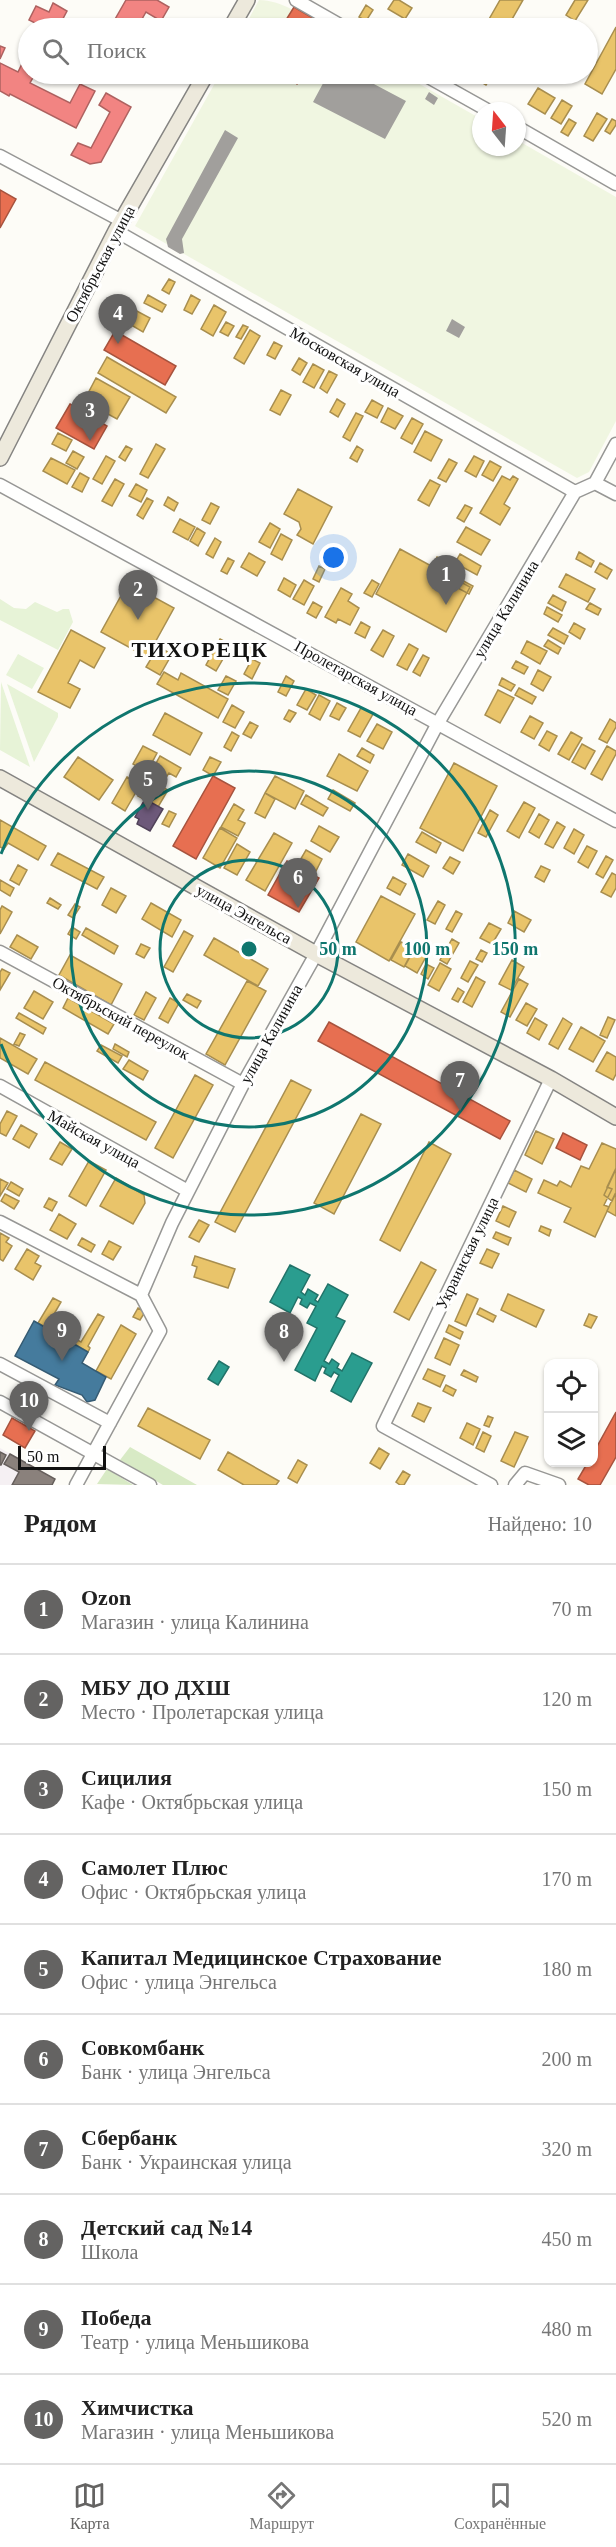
<!DOCTYPE html>
<html lang="ru">
<meta charset="utf-8">
<style>
body{margin:0;font-family:"Times New Roman",serif;background:#f6f6f6;color:#222}
.controls{position:absolute;right:18px;bottom:18px;display:grid;overflow:hidden;border-radius:12px;box-shadow:0 2px 4px #0004}
.controls button{width:54px;height:54px;display:grid;place-items:center;padding:0;border:0;border-bottom:2px solid #e0e0e0;background:#fff;color:#222;font:30px sans-serif}
.compass{position:absolute;left:472px;top:102px;width:54px;height:54px;border-radius:50%;background:#fff;box-shadow:0 2px 4px #0004;rotate:343deg}
.scale{position:absolute;left:18px;bottom:15px;width:88px;box-sizing:border-box;padding-left:6px;border:3px solid #111;border-top:0;font-size:16px;line-height:21px;white-space:nowrap;color:#111;-webkit-text-stroke:4px #fff;paint-order:stroke}
.you{position:absolute;left:334px;top:558px;width:21px;height:21px;margin:-15px;border:4px solid #fff;border-radius:50%;background:#1a73e8;box-shadow:0 0 0 9px #1a73e833}
.badge{display:grid;place-items:center;width:39px;height:39px;border-radius:50%;background:#646362;color:#fff;font-size:20px;font-weight:700}
.pin{position:absolute;translate:-50% -50px;filter:drop-shadow(0 2px 3px #0008)}
.pin::after{content:'';position:absolute;top:32px;width:21px;height:18px;background:inherit;clip-path:polygon(0 0,100% 0,50% 100%)}
.list{margin:0;padding:0;list-style:none}
h2{display:flex;justify-content:space-between;align-items:center;height:78px;margin:0;padding:0 24px;font-size:26px}
h2 small{font-size:20px;font-weight:400;color:#767676}
.list li{display:grid;grid-template-columns:39px 1fr auto;gap:18px;align-items:center;box-sizing:border-box;height:90px;padding:0 24px;border-top:2px solid #e0e0e0}
.list b{display:block;font-size:22px;white-space:nowrap}
.list p{margin:0;font-size:20px;white-space:nowrap;color:#767676}
.list em{font-size:20px;font-style:normal;color:#767676}
.icon{flex:none;width:33px;height:33px;fill:none;stroke:currentColor;stroke-width:2;stroke-linecap:round;stroke-linejoin:round}
.map{position:relative;flex:none;width:616px;height:1485px;overflow:hidden}
.search{position:absolute;background:#fff;box-shadow:0 2px 4px #0004;left:18px;right:18px;top:18px;height:66px;display:flex;align-items:center;gap:15px;box-sizing:border-box;padding:0 21px;border-radius:33px;color:#767676;font-size:22px}
.sheet{height:978px;background:#fff}
nav{display:flex;justify-content:space-around;align-items:center;box-sizing:border-box;height:84px;border-top:2px solid #e0e0e0;background:#fff;font-size:16px;color:#767676}
nav a{display:grid;justify-items:center;gap:3px}
nav .on{color:#646362}
.map>svg:first-child{display:block}
.industrial{fill:#f5f0f3}
.green{fill:#e7f3d7}
.forest{fill:#d8eac5}
.pitch{fill:#f0f6e1}
.homes{fill:#e9c46a;stroke:#a88e4f;stroke-width:1.5}
.shops{fill:#e76f51;stroke:#a7533e;stroke-width:1.5}
.offices{fill:#6d597a;stroke:#51435a;stroke-width:1.5}
.schools{fill:#2a9d8f;stroke:#227369;stroke-width:1.5}
.health{fill:#f28482;stroke:#ae6260;stroke-width:1.5}
.public{fill:#457b9d;stroke:#355b73;stroke-width:1.5}
.industry{fill:#8a817c;stroke:#665f5c;stroke-width:1.5}
.building{fill:#a19f9c}
.lines{fill:none;stroke-linecap:round;stroke-linejoin:round}
.minor-casing{stroke:#979795;stroke-width:15}
.major-casing{stroke:#858482;stroke-width:18}
.minor{stroke:#fffffe;stroke-width:12}
.major{stroke:#ede9dc;stroke-width:15}
.ring{fill:none;stroke:#0f766e;stroke-width:3}
.labels{text-anchor:middle;dominant-baseline:central;stroke-width:6;stroke-linejoin:round;paint-order:stroke}
.street-label{font-size:16px;fill:#111;stroke:#fff}
.district-label{font-size:22px;font-weight:bold;letter-spacing:1.5px;fill:#111;stroke:#fff}
.centre{fill:#0f766e;stroke:#fff;stroke-width:3}
.ring-label{font-size:18px;text-anchor:middle;font-weight:bold;fill:#0f766e;stroke:#fff;stroke-width:6;stroke-linejoin:round;paint-order:stroke}
</style>
<div class="map">
<svg width="616" height="1485" viewBox="0 0 616 1485">
<rect width="100%" height="100%" fill="#fdfcf7"/>
<path class="industrial" d="M0,1448L55,1479L51,1485H0Z"/>
<path class="green" d="M0,599L14,608L26,609L35,602L57,612L63,609H69L73,622L58,650L0,620Z
M18,654L44,668L32,689L6,675Z
M1,682L30,767L0,750Z
M7,684L58,713V717L34,762Z"/>
<path class="forest" d="M130,1447L197,1485H163L120,1460Z
M107,1469L133,1485L97,1484Z"/>
<path class="pitch" d="M259,0C282,0 305,17 324,28H244Z
M220,74H402L481,119V147H517V140L616,197V421L589,472L577,478L135,226Z"/>
<path class="homes" d="M394,0H399L412,8L405,19L388,9Z
M500,0H523L507,28H484Z
M575,0H588L575,21L566,15Z
M366,5L373,10L366,21L359,17Z
M457,19L467,25L465,28H451Z
M428,22L438,28H424Z
M616,27V69L602,94L585,84Z
M480,74H493L486,85L476,79Z
M507,74H520L517,79Z
M538,88L555,98L545,114L528,104Z
M562,100L572,106L561,124L551,118Z
M597,113L607,119L593,141L584,136Z
M569,119L576,123L568,136L561,132Z
M612,119L616,121V125L610,134L605,131Z
M169,279L175,282L169,294L162,290Z
M148,295L166,305L162,312L144,303Z
M191,295L200,300L192,314L184,310Z
M214,305L226,312L213,336L201,329Z
M133,309L150,318L143,332L126,322Z
M226,322L234,326L228,336L220,332Z
M243,325L248,327L241,339L236,337Z
M250,330L260,336L244,364L234,358Z
M274,342L282,346L275,359L267,355Z
M107,357L176,397L166,413L98,373Z
M299,358L307,363L300,375L292,370Z
M313,364L324,370L314,388L303,382Z
M329,371L337,375L327,393L320,388Z
M96,378L130,397L117,419L84,401Z
M281,390L291,395L280,415L270,410Z
M337,399L345,404L338,417L330,412Z
M372,400L383,406L377,418L365,412Z
M388,408L403,416L395,429L381,422Z
M356,413L363,416L350,441L343,437Z
M412,418L423,424L412,444L401,438Z
M425,431L442,440L431,461L414,452Z
M58,433L72,440L66,451L52,444Z
M156,444L165,449L148,478L140,474Z
M126,446L132,449L125,461L119,457Z
M357,446L363,450L357,462L350,458Z
M73,451L84,457L77,469L66,463Z
M106,456L115,461L102,484L93,479Z
M474,456L484,461L476,477L465,471Z
M51,458L75,470L67,484L43,471Z
M449,459L457,463L446,482L438,478Z
M490,461L501,467L493,481L482,475Z
M80,473L89,478L82,492L72,487Z
M502,476L510,480L513,476L518,479L504,504L510,508L500,525L480,513Z
M115,479L124,484L112,506L102,501Z
M430,480L440,485L429,506L418,500Z
M136,484L147,490L141,502L129,496Z
M298,489L332,507L313,544L297,535L301,529L299,522L284,514Z
M168,497L178,503L174,511L164,505Z
M147,498L153,501L143,519L137,515Z
M211,503L219,507L210,524L202,520Z
M465,505L472,508L464,522L457,518Z
M180,519L195,527L188,540L173,532Z
M270,523L280,529L270,548L259,542Z
M466,527L490,540L481,555L457,542Z
M197,528L205,533L198,546L190,541Z
M281,534L292,540L282,560L271,554Z
M215,538L221,542L213,558L206,554Z
M400,549L470,587L446,632L376,594Z
M579,552L594,561L591,567L576,559Z
M249,553L265,562L257,576L241,567Z
M460,554L481,566L477,575L455,563Z
M437,557L449,563L445,569L434,563Z
M228,558L234,561L227,574L221,571Z
M600,563L612,570L607,579L595,572Z
M319,566L325,569L319,582L313,579Z
M566,574L595,589L588,602L559,587Z
M456,577L473,586L469,594L452,585Z
M284,578L296,585L290,597L278,590Z
M304,580L314,586L304,605L293,599Z
M372,580L379,584L372,597L364,593Z
M128,583L174,608L147,657L101,632Z
M341,588L352,594L348,601L359,608L350,625L338,619L336,623L325,617Z
M553,595L566,602L562,611L548,603Z
M313,602L322,607L316,618L307,613Z
M590,603L601,609L598,615L586,609Z
M547,607L562,615L558,622L544,614Z
M361,622L370,627L365,638L355,633Z
M574,623L585,629L580,639L569,632Z
M553,628L568,636L564,644L548,635Z
M71,630L105,648L94,668L80,660L68,683L80,689L70,708L38,692Z
M383,630L394,636L383,657L371,650Z
M220,639L231,645L216,671L206,665Z
M548,640L561,648L558,654L544,646Z
M527,641L547,651L540,664L521,653Z
M409,644L418,649L407,670L397,665Z
M249,646L254,649L249,657L244,655Z
M158,647L172,654L160,675L146,667Z
M423,655L429,658L420,676L413,672Z
M252,659L260,663L252,679L244,674Z
M516,661L528,667L524,674L512,668Z
M538,670L551,677L543,691L531,684Z
M164,672L178,680L181,673L228,699L218,718L157,684Z
M226,676L236,681L228,695L218,690Z
M286,676L294,681L286,696L278,692Z
M502,678L515,685L511,691L499,685Z
M519,688L536,697L532,704L515,695Z
M306,689L316,695L307,710L297,705Z
M498,690L514,698L500,723L485,715Z
M319,695L330,701L320,720L309,714Z
M337,703L346,708L339,720L330,716Z
M232,705L244,712L235,728L223,722Z
M361,708L373,714L360,737L348,731Z
M289,710L296,713L290,722L284,719Z
M165,713L202,733L190,755L153,735Z
M530,716L543,723L534,739L521,732Z
M610,719L616,723V727L607,743L599,739Z
M250,722L258,726L251,738L243,734Z
M377,724L392,732L383,749L367,741Z
M547,731L557,736L549,751L539,745Z
M232,732L239,736L231,751L224,747Z
M571,732L582,738L569,760L558,754Z
M582,744L595,751L585,769L572,762Z
M143,746L157,753L147,772L133,764Z
M607,746L616,751V754L602,780L591,774Z
M362,748L374,755L370,763L357,756Z
M339,754L368,771L357,791L327,776Z
M160,756L181,768L176,777L169,773L167,776L162,773L156,784L168,790L158,807L138,796Z
M78,757L113,780L99,800L64,777Z
M210,757L221,762L213,776L203,770Z
M454,763L497,786L463,851L420,828Z
M275,776L304,791L295,809L265,793Z
M127,777L140,785L125,811L112,803Z
M333,790L355,803L350,811L328,799Z
M265,793L275,799L265,818L255,813Z
M306,795L328,808L323,816L301,804Z
M524,802L535,808L519,838L507,831Z
M234,804L244,810L238,820L245,823L238,836L221,827Z
M490,810L498,815L486,837L478,833Z
M169,811L176,814L169,827L162,824Z
M539,814L549,820L539,838L529,832Z
M0,820L46,846L38,860L8,843L4,849L0,847Z
M557,822L565,827L553,848L545,844Z
M319,826L339,837L330,852L311,841Z
M220,828L237,838L220,868L203,858Z
M574,829L584,835L574,854L564,848Z
M422,832L441,843L436,853L416,842Z
M274,833L292,843L265,891L246,880Z
M237,844L250,852L237,875L224,868Z
M587,846L597,851L588,868L578,862Z
M306,850L322,859L316,871L299,862Z
M58,853L104,877L97,889L51,865Z
M408,854L429,866L423,877L402,865Z
M606,856L613,860L603,878L596,874Z
M450,857L460,862L453,874L443,868Z
M18,865L27,870L19,885L10,880Z
M541,866L550,870L544,882L535,877Z
M612,873L616,875V888L611,897L601,892Z
M393,877L406,884L400,895L387,888Z
M0,880L14,888L10,896L0,890Z
M111,888L126,896L116,913L102,905Z
M381,896L415,914L389,961L356,942Z
M50,898L61,905L58,909L47,903Z
M438,901L445,905L435,924L427,920Z
M151,903L181,920L172,937L142,919Z
M75,904L80,907L73,918L68,915Z
M2,906L12,912L0,934V910Z
M456,911L462,914L452,932L446,929Z
M514,911L531,920L524,932L508,923Z
M489,923L501,929L492,944L480,938Z
M72,927L80,932L76,939L68,934Z
M86,928L118,946L114,954L82,935Z
M184,931L193,936L173,972L164,967Z
M17,935L38,947L31,959L10,947Z
M214,938L268,969L258,986L204,955Z
M452,939L459,943L447,964L440,960Z
M401,942L414,948L404,967L391,960Z
M141,944L150,948L144,958L136,954Z
M415,948L427,955L417,973L405,966Z
M481,950L487,953L482,962L476,959Z
M70,955L122,984L111,1005L59,975Z
M512,960L524,967L511,990L499,984Z
M470,961L478,965L468,982L461,978Z
M440,963L451,969L439,991L428,985Z
M426,964L434,968L428,979L421,974Z
M2,969L10,973L0,990V972Z
M476,977L485,982L472,1007L463,1002Z
M519,979L528,984L510,1017L501,1012Z
M247,981L266,991L225,1065L206,1054Z
M458,988L464,992L458,1002L452,999Z
M34,991L53,1002L43,1019L24,1008Z
M146,992L156,998L144,1020L134,1015Z
M187,994L201,1001L197,1008L183,1000Z
M68,998L114,1024L108,1034L63,1008Z
M170,998L179,1003L168,1023L159,1018Z
M526,1003L537,1009L527,1026L516,1020Z
M19,1013L46,1028L43,1034L16,1018Z
M608,1017L615,1020L607,1038L600,1035Z
M535,1018L547,1025L539,1040L527,1033Z
M563,1018L572,1024L558,1049L549,1044Z
M581,1027L605,1041L593,1062L569,1049Z
M20,1033L25,1035L19,1046L14,1044Z
M0,1038L37,1059L28,1074L0,1058Z
M115,1044L129,1052L127,1057L113,1049Z
M101,1045L122,1056L118,1063L97,1051Z
M607,1052L616,1057V1074L613,1080L596,1071Z
M129,1060L148,1071L143,1080L123,1069Z
M45,1062L156,1122L146,1140L35,1080Z
M195,1075L213,1085L173,1158L155,1148Z
M291,1080L311,1090L235,1232L215,1222Z
M7,1111L17,1116L6,1136L0,1133V1124Z
M361,1114L381,1124L334,1214L314,1203Z
M21,1125L37,1134L29,1148L13,1139Z
M536,1131L554,1139L542,1164L525,1155Z
M60,1142L72,1149L62,1165L50,1159Z
M429,1142L451,1154L400,1251L380,1240Z
M602,1143L616,1149V1168L607,1187L612,1189L604,1205L609,1207L595,1237L564,1222L571,1208L538,1193L544,1180L557,1186L560,1181L571,1187L581,1166L589,1169Z
M89,1161L106,1170L86,1206L69,1196Z
M616,1169V1193L612,1201L604,1195Z
M514,1170L532,1179L526,1192L508,1183Z
M116,1178L144,1195L145,1203L133,1224L100,1206Z
M0,1179L8,1183L0,1196Z
M11,1182L23,1189L19,1196L7,1189Z
M5,1194L19,1201L14,1209L1,1201Z
M615,1194L616,1195V1216L607,1211Z
M49,1198L57,1202L52,1211L44,1207Z
M503,1206L516,1212L509,1227L496,1221Z
M59,1214L76,1224L67,1239L50,1230Z
M199,1220L209,1225L199,1242L189,1237Z
M541,1226L551,1230L549,1236L539,1231Z
M496,1232L511,1238L508,1245L493,1238Z
M0,1233L9,1238L6,1242L12,1246L3,1261L0,1259Z
M82,1238L95,1245L91,1252L78,1245Z
M109,1241L121,1247L113,1260L102,1254Z
M27,1249L39,1256L35,1263L41,1266L33,1280L15,1269Z
M487,1249L499,1254L492,1268L480,1263Z
M195,1256L235,1269L228,1288L194,1277L197,1267L192,1265Z
M421,1262L436,1270L409,1320L394,1312Z
M467,1294L478,1299L466,1326L455,1321Z
M508,1294L544,1310L536,1327L501,1310Z
M53,1298L61,1302L50,1321L59,1326L57,1329L81,1342L98,1314L104,1317L88,1346L90,1348L88,1352L38,1323Z
M138,1308L145,1312L140,1320L133,1317Z
M480,1308L496,1316L493,1322L477,1314Z
M589,1314L597,1317L591,1328L584,1325Z
M121,1325L136,1334L111,1379L96,1371Z
M449,1325L463,1332L460,1339L446,1332Z
M444,1338L459,1345L450,1365L435,1358Z
M428,1369L445,1376L440,1387L423,1379Z
M464,1370L478,1377L476,1382L461,1375Z
M446,1385L456,1390L453,1396L443,1391Z
M418,1403L431,1408L424,1422L412,1416Z
M148,1408L210,1440L200,1459L138,1426Z
M488,1416L493,1418L489,1427L484,1425Z
M467,1423L480,1429L473,1445L460,1438Z
M483,1432L491,1436L484,1452L476,1448Z
M515,1432L528,1437L514,1467L501,1461Z
M379,1448L389,1454L380,1469L370,1463Z
M228,1452L279,1481L276,1485H244L218,1470Z
M298,1460L307,1465L297,1483L288,1478Z
M403,1471L410,1475L404,1485H400L396,1482Z"/>
<path class="shops" d="M294,7L330,28H281Z
M261,74H303L297,84L288,78L276,83Z
M0,190L16,199L0,228Z
M115,331L176,366L165,385L104,350Z
M70,404L107,426L94,449L56,428Z
M213,776L235,788L196,859L173,846Z
M287,861L319,878L299,912L268,895Z
M329,1022L510,1121L500,1139L318,1041Z
M563,1133L587,1145L580,1160L556,1148Z
M616,1412V1457L600,1485H589L578,1479L588,1462H594V1452Z
M12,1418L35,1431L25,1448L3,1435Z"/>
<path class="offices" d="M145,799L163,809L150,831L137,824L139,819L135,817Z"/>
<path class="schools" d="M290,1265L310,1275L301,1292L305,1295L308,1289L318,1295L315,1300L318,1302L328,1284L348,1295L336,1317L345,1321L324,1361L329,1364L332,1359L339,1364L337,1368L342,1371L352,1353L372,1363L351,1402L331,1391L339,1375L334,1372L331,1377L324,1373L326,1368L322,1366L315,1381L295,1370L317,1328L307,1323L316,1306L310,1303L307,1308L300,1304L302,1299L298,1297L290,1313L270,1302Z
M219,1361L229,1367L218,1385L208,1379Z"/>
<path class="health" d="M126,0H157L169,7L161,21L146,12L137,28H110Z
M53,3L67,11L58,28H40L41,26L29,20L36,6L49,12Z
M0,46L5,48L0,59Z
M28,51V74H35L30,83L70,103L80,84L95,91L76,128L10,94L9,96L0,91V63L18,72Z
M106,93L131,107L101,162L90,164L71,155L78,143L91,148L110,112L99,105Z"/>
<path class="public" d="M34,1321L88,1352L82,1363L106,1377L95,1400L87,1402L82,1395L55,1385L59,1379L15,1356Z"/>
<path class="industry" d="M0,1452L6,1455L1,1465H0Z
M10,1454L55,1479L52,1485H12L19,1472L4,1464Z"/>
<path class="building" d="M328,74H355L406,101L385,139L313,102Z
M429,92L438,98L434,105L425,99Z
M225,130L238,138L182,239L184,253L180,254L168,247L166,239Z
M452,319L465,327L459,338L446,331Z"/>
<g class="lines">
<defs>
<path id="minor" d="M296,0L345,28
M423,74L489,111
M517,127L616,184
M0,156L122,221
M116,231L575,492
M595,483L616,494
M0,485L616,821
M0,952L243,1084
M0,1086L188,1191
M0,1222L141,1295
M0,1364L110,1423
M0,1402L150,1485
M76,1485L160,1331L141,1295L172,1223L243,1084L316,954L438,723L575,492L595,483L616,444
M491,1485L383,1426L551,1079
M515,1485L525,1473L559,1485"/>
<path id="major" d="M231,28L247,0
M0,458L116,231L206,74
M0,778L316,954L551,1079L616,1117"/>
</defs>
<use href="#minor" class="minor-casing"/>
<use href="#major" class="major-casing"/>
<use href="#minor" class="minor"/>
<use href="#major" class="major"/>
</g>
<g class="ring">
<circle cx="249" cy="949" r="89"/>
<circle cx="249" cy="949" r="178"/>
<path d="M1 854A266 266 0 1 1 1 1044"/>
</g>
<g class="labels">
<g class="street-label">
<text transform="translate(100 264) rotate(-62)">Октябрьская улица</text>
<text transform="translate(345 362) rotate(30)">Московская улица</text>
<text transform="translate(506 609) rotate(-59)">улица Калинина</text>
<text transform="translate(356 678) rotate(29)">Пролетарская улица</text>
<text transform="translate(244 914) rotate(29)">улица Энгельса</text>
<text transform="translate(121 1018) rotate(29)">Октябрьский переулок</text>
<text transform="translate(271 1034) rotate(-61)">улица Калинина</text>
<text transform="translate(94 1139) rotate(29)">Майская улица</text>
<text transform="translate(467 1253) rotate(-64)">Украинская улица</text>
</g>
<g class="district-label">
<text x="200" y="649">ТИХОРЕЦК</text>
</g>
</g>
<circle cx="249" cy="949" r="9" class="centre"/>
<g class="ring-label">
<text x="338" y="955">50 m</text>
<text x="427" y="955">100 m</text>
<text x="515" y="955">150 m</text>
</g>
</svg>
<div class="controls">
<button><svg class="icon" aria-label="locate" viewBox="0 0 24 24"><circle cx="12" cy="12" r="6"/><path d="M12 2v4M12 18v4M2 12h4M18 12h4"/></svg></button>
<button><svg class="icon" aria-label="layers" viewBox="0 0 24 24"><path d="M12 4l9 5-9 5-9-5zM3 14l9 5 9-5"/></svg></button>
</div>
<svg class="compass" viewBox="-18 -18 36 36"><path d="M0-13l5 13h-10z" fill="#e53935"/><path d="M0 13l5-13h-10z" fill="#767676"/></svg>
<div class="scale">50 m</div>
<div class="you"></div>
<div class="pin badge" style="left:446px;top:605px">1</div>
<div class="pin badge" style="left:138px;top:620px">2</div>
<div class="pin badge" style="left:90px;top:441px">3</div>
<div class="pin badge" style="left:118px;top:344px">4</div>
<div class="pin badge" style="left:148px;top:810px">5</div>
<div class="pin badge" style="left:298px;top:908px">6</div>
<div class="pin badge" style="left:460px;top:1111px">7</div>
<div class="pin badge" style="left:284px;top:1362px">8</div>
<div class="pin badge" style="left:62px;top:1361px">9</div>
<div class="pin badge" style="left:29px;top:1431px">10</div>
<div class="search"><svg class="icon" aria-label="search" viewBox="0 0 24 24"><circle cx="10" cy="10" r="6"/><path d="M15 15l6 6"/></svg>Поиск</div>
</div>
<section class="sheet">
<h2>Рядом<small>Найдено: 10</small></h2>
<ul class="list">
<li><span class="badge">1</span><div><b>Ozon</b><p>Магазин · улица Калинина</p></div><em>70 m</em></li>
<li><span class="badge">2</span><div><b>МБУ ДО ДХШ</b><p>Место · Пролетарская улица</p></div><em>120 m</em></li>
<li><span class="badge">3</span><div><b>Сицилия</b><p>Кафе · Октябрьская улица</p></div><em>150 m</em></li>
<li><span class="badge">4</span><div><b>Самолет Плюс</b><p>Офис · Октябрьская улица</p></div><em>170 m</em></li>
<li><span class="badge">5</span><div><b>Капитал Медицинское Страхование</b><p>Офис · улица Энгельса</p></div><em>180 m</em></li>
<li><span class="badge">6</span><div><b>Совкомбанк</b><p>Банк · улица Энгельса</p></div><em>200 m</em></li>
<li><span class="badge">7</span><div><b>Сбербанк</b><p>Банк · Украинская улица</p></div><em>320 m</em></li>
<li><span class="badge">8</span><div><b>Детский сад №14</b><p>Школа</p></div><em>450 m</em></li>
<li><span class="badge">9</span><div><b>Победа</b><p>Театр · улица Меньшикова</p></div><em>480 m</em></li>
<li><span class="badge">10</span><div><b>Химчистка</b><p>Магазин · улица Меньшикова</p></div><em>520 m</em></li>
</ul>
</section>
<nav>
<a class="on"><svg class="icon" aria-label="map" viewBox="0 0 24 24"><path d="M3 6l6-2 6 2 6-2v14l-6 2-6-2-6 2zM9 4v14M15 6v14"/></svg>Карта</a>
<a><svg class="icon" aria-label="directions" viewBox="0 0 24 24"><path d="M12 3l9 9-9 9-9-9zM9 14v-3h6M13 9l2 2-2 2"/></svg>Маршрут</a>
<a><svg class="icon" aria-label="saved" viewBox="0 0 24 24"><path d="M7 4h10v16l-5-4-5 4z"/></svg>Сохранённые</a>
</nav>
